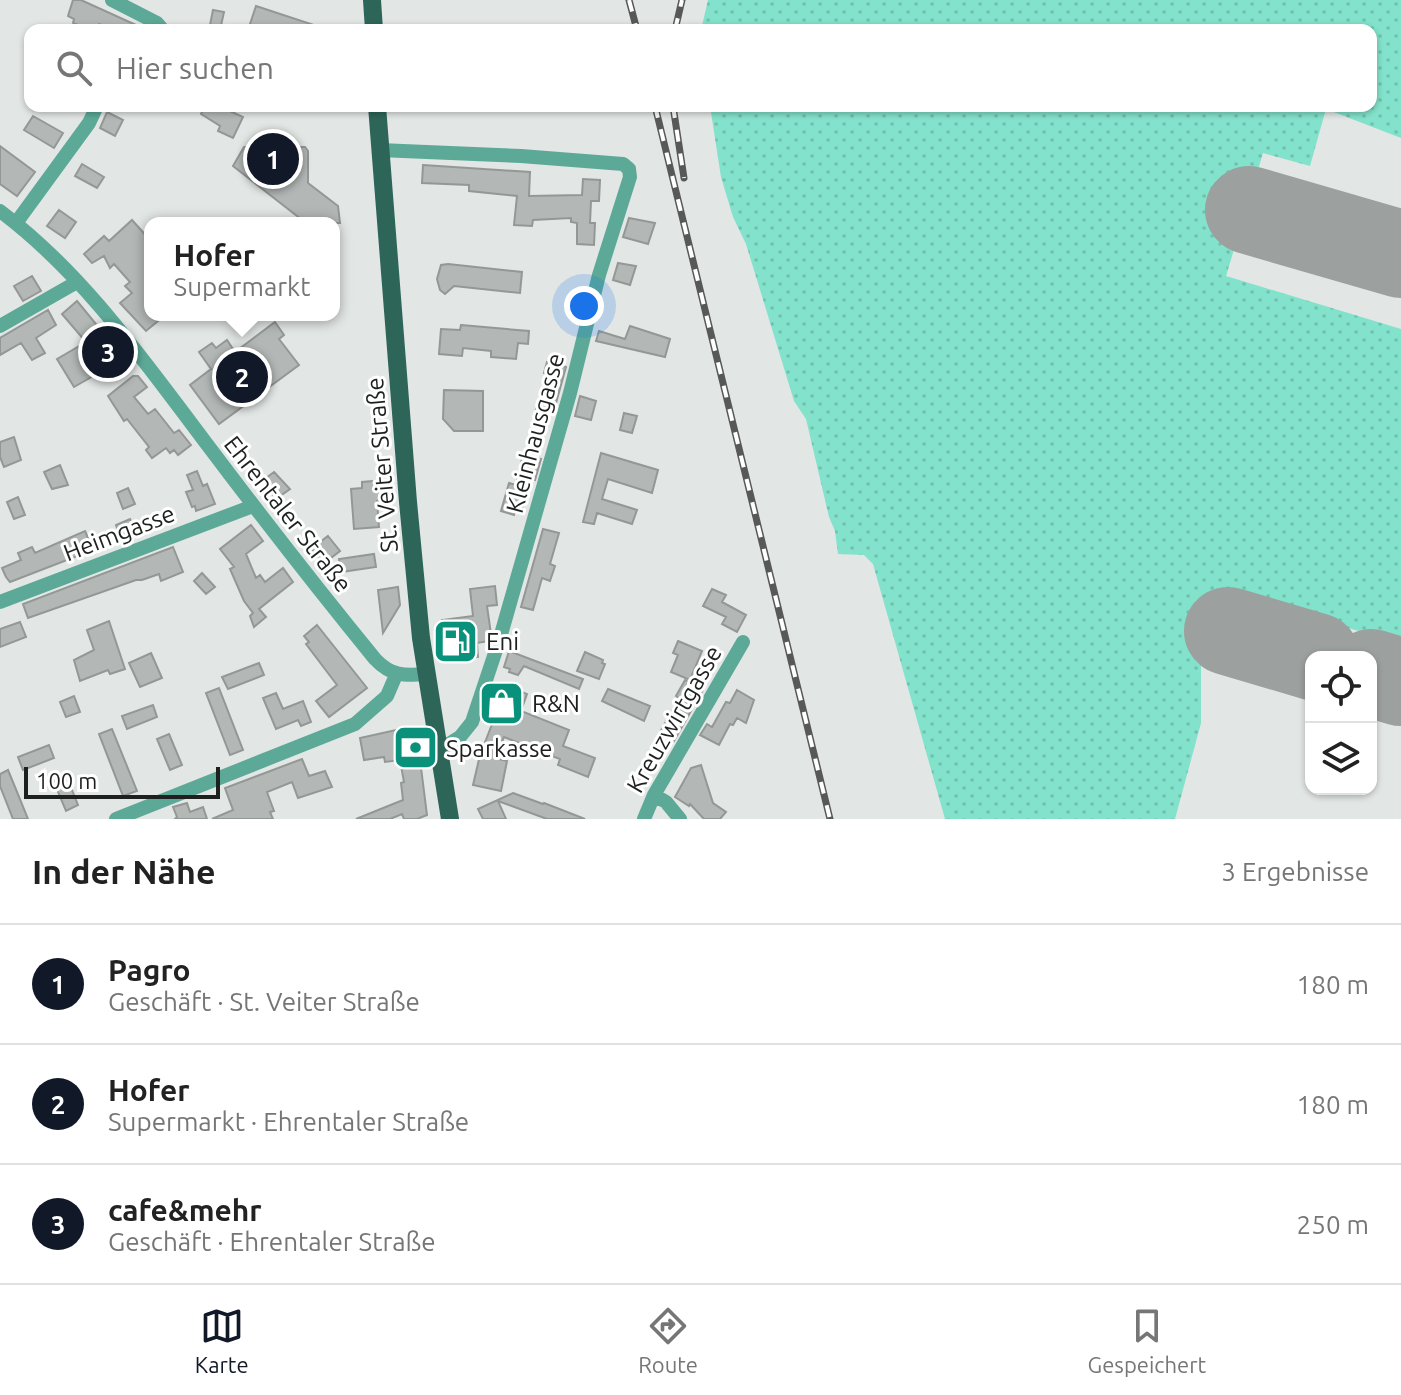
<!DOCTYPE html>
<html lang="de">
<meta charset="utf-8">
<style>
body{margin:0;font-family:Ubuntu,sans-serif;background:#f2f2f2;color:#222}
.controls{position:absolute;right:24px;bottom:24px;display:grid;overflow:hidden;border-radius:16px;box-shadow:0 2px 6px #0004}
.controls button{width:72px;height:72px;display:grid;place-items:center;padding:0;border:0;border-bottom:2px solid #e0e0e0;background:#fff;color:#222;font:40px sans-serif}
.scale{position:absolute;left:24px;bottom:20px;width:196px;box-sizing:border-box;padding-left:8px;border:4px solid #1e1f1f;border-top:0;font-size:22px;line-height:28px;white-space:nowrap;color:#1e1f1f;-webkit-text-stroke:6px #fff;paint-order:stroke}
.you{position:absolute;left:584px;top:306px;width:28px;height:28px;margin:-20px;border:6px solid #fff;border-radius:50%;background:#1a73e8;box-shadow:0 0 0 12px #1a73e833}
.badge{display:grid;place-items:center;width:52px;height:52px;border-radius:50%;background:#111827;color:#fff;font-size:26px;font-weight:700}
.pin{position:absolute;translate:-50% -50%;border:4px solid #fff;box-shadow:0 2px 8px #0006}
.popup{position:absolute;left:144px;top:217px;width:196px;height:104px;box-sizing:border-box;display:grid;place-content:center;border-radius:16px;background:#fff;filter:drop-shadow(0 2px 6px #0005);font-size:26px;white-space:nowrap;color:#767676}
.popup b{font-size:30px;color:#222}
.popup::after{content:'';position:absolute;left:50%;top:100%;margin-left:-16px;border:16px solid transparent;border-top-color:#fff}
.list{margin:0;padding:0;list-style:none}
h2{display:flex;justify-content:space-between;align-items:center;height:104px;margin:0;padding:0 32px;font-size:34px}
h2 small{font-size:26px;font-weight:400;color:#767676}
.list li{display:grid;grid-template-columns:52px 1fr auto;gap:24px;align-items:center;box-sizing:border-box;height:120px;padding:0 32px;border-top:2px solid #e0e0e0}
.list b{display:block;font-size:30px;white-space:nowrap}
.list p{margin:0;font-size:26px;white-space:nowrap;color:#767676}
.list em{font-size:26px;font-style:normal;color:#767676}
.icon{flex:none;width:44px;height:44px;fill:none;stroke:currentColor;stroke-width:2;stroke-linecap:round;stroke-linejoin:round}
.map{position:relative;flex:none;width:1401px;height:819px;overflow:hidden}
.search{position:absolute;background:#fff;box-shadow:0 2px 6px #0004;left:24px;right:24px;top:24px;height:88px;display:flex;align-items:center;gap:20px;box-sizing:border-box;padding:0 28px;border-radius:16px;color:#767676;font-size:30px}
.sheet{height:464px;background:#fff}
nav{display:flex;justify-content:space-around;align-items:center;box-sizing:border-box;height:112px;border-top:2px solid #e0e0e0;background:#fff;font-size:22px;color:#767676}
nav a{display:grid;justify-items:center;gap:4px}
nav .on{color:#111827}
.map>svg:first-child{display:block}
.grass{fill:url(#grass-dots)}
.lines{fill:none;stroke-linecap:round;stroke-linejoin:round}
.runway{stroke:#9ca09e;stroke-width:88}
.building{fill:#b3b8b6;stroke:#939896;stroke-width:2}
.minor{stroke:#5ca997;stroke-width:14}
.major{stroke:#2e6559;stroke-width:18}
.rail-casing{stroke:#575958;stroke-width:7}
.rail{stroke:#fff;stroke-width:4;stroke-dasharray:12;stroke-linecap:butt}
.labels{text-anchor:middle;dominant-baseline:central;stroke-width:6;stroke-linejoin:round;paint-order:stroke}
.street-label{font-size:24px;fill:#1e1f1f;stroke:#fff}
.poi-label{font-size:24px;fill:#1e1f1f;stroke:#fff;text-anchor:start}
</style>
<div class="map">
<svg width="1401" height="819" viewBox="0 0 1401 819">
<defs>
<pattern id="grass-dots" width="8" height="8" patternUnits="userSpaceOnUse" patternTransform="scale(2)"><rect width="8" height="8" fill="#82e2cb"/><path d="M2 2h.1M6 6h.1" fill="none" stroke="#70c1ae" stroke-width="1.8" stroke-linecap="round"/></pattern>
</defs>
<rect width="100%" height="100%" fill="#e2e6e5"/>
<path class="grass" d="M708,0H1401V138L1326,109L1310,166L1263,153L1226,276L1401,329V643L1222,592L1201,665V723L1175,819H945L873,564L864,555L838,554L835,531L829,517L806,419L794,401L746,244L733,217L721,177L710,106H1371V30H701Z"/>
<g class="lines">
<path class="runway" d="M1249,210L1401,254
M1228,631L1316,657
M1371,673L1401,682"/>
</g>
<path class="building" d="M73,0H81L147,30H117L99,24L97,29L89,26L88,29L73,23L74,19L68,16Z
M256,6L323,28L322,30H248Z
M213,10L224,12L220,30H209Z
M205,106H219L243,117L233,138L218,131L220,126L201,114Z
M107,112L123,120L115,136L100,128Z
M33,116L63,133L54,148L24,130Z
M0,146L35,172L17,196L0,184Z
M244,147H305L308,151V183L338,206L340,223H306L233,166Z
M82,164L104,177L97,188L75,176Z
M423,165L530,172L529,196L582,195L583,179L600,180L599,201H591L590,223H595L594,245L577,244V223L571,222V218L533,220L532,226L514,225L517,196L469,191V185L422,183Z
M59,210L76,222L65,238L47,226Z
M629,218L655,223L648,244L623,237Z
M132,220L150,240V315L158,321L146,331L120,303L132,293L125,286L130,282L114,264L110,268L104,256L92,263L84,254L104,236L109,241Z
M618,263L636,266L630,285L613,280Z
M448,264L522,272L520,293L454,286L445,294L440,290L437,279L441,265Z
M32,276L41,291L23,301L14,286Z
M77,301L124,358L104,374L102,371L74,387L57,359L86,342L62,314Z
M48,310L56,325L36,338L45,353L32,360L21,343L0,355V338Z
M275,322L284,335L279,339L299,365L219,424L190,385L211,369L199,352L212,343L216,348L227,340L235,352Z
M461,325L529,331L528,344L518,343L516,359L491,357V351L463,348L462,356L439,354L441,329L460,330Z
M630,326L670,339L665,357L596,341L599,331L625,339Z
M547,362L566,367L553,414L536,409L548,374L544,373Z
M133,376H138L147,387L134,397L148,414L155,409L174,433L179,430L191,445L178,455L174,450L170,453L166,448L152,458L146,450L149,447L127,419L124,421L108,396Z
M444,390L483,391V431H454L443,419Z
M580,396L596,401L591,420L575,416Z
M624,413L637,416L632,433L620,430Z
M14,437L21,460L4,467L0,457V442Z
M601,453L658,470L652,493L608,479L602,499L637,510L632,524L597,513L594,524L583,522Z
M523,454L541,459L535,480L530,479L521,513L515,511L514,515L501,511L509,483L516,485Z
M60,465L68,485L52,489L44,472Z
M197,471L203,486L207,484L215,504L196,511L195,506L192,507L186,492L193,490L187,475Z
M274,472L290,489L276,499L262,481Z
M384,480L386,501H377L379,527L354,529L351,489L362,488V482Z
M128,488L135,504L123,509L117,493Z
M18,497L25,515L14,519L7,502Z
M130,519L136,533L121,539L116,525Z
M251,525L263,541L246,554L256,578L260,575L265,582L283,568L293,582L259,609L266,617L254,627L250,616L253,613L244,601L230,569L234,567L220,549Z
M543,529L559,533L550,564L555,566L550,581L542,578L533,610L521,607Z
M85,531L93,550L10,582L6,577L2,568L21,560L18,553L32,547L35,553Z
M328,536L340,551L323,564L311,549Z
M173,547L183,572L161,581L159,574L142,580H136L28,618L23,604Z
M374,554L376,567L341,572L339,559Z
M202,573L215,587L206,594L194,581Z
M495,586L497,605L487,606L491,634L488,641L477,643L478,657L447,661L442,620L473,616L470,589Z
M398,587L400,605L383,633L378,590Z
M712,589L726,595L722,602L746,615L737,632L722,624L726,617L703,606Z
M109,621L125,669L110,674L108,670L80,681L74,660L94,650L87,630Z
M20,622L26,637L0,647V629Z
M317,625L367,688L329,717L316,701L337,685L306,644L309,642L304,636Z
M678,641L702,651L690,680L671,672L678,655L673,653Z
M509,651L583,679L579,689L524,666L518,675L509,672L510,669L504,667Z
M585,652L603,660L602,663L605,664L599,679L577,671Z
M151,653L162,678L140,687L129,663Z
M259,663L264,675L228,689L222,677Z
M685,680L703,690L674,741L659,734L679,698L676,696Z
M507,686L527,694L521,711L569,730L563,746L595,758L588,777L558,765L560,759L504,737L495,758L507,761L501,791L473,785L480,755Z
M219,688L243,750L230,755L206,693Z
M608,689L650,706L644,721L602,701Z
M737,690L754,700L746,723L737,718L733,725L730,724L719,745L700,735L707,724L712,727L726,702L730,703Z
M276,693L283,709L303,701L311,722L301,726L298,720L276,729L263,698Z
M74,696L80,712L66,717L60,702Z
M153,705L157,717L127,729L122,716Z
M405,728L417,736L427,815L417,819H404L402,814L390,819H356L403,800L401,783L404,782L400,760L385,762L384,757L364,760L360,738Z
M112,729L137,791L123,796L99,734Z
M169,734L182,765L170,770L157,739Z
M49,745L54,758L23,770L18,757Z
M302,759L309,776L325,771L332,787L298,798L292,782L267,792L274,811L270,812L273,819H212L233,810L225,788Z
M701,765L713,803L726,812L720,819H704L690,804L689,806L675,797L691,768Z
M8,770L15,787L28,819H13L0,786V774Z
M66,775L78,805L66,811L53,780Z
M513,793L543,804L544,803L585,819H547L498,801L506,819H483L478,809Z
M187,803L190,812L203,807L207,819H175L177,817L173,807Z"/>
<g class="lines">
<path class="minor" d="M112,0L157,23L163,30
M379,150L521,156L623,164L629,169L630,177L599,275L570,393L500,638L472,722L460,737L438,751
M0,211C83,273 144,361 206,443C261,516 317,588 375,659C391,676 404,676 427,674
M16,223L89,123L97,106
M0,326L77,282
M0,602L253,506
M654,795L666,802L680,819
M116,819L355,724L387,696L396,675
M644,819L654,795L743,642"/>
<path class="major" d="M372,0L374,30
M377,106L408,502L421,638L450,819"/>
<defs>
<path id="rail" d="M629,0L637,30
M675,30L682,0
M655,106L830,819
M673,106L684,178"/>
</defs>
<use href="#rail" class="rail-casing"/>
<use href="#rail" class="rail"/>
</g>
<defs>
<symbol id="fuel-square" viewBox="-11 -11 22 22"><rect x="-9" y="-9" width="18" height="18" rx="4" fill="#09917b" stroke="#fff"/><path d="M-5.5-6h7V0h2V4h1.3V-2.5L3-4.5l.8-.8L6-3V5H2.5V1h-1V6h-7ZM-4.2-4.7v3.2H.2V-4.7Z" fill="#fff"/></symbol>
<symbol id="shop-square" viewBox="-11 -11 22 22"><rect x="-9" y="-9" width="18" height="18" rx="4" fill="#09917b" stroke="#fff"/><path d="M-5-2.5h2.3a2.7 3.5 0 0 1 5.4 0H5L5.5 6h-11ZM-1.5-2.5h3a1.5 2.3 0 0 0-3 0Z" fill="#fff"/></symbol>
<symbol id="bank-square" viewBox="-11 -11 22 22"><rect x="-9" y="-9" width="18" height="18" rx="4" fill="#09917b" stroke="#fff"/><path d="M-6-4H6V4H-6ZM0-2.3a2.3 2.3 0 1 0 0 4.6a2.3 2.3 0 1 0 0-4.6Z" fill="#fff"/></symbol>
</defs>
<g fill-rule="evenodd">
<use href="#fuel-square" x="430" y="616" width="51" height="51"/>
<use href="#shop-square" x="476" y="678" width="51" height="51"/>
<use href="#bank-square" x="390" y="722" width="51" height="51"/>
</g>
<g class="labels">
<g class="street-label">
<text transform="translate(535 433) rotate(-75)">Kleinhausgasse</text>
<text transform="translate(382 465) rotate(-95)">St. Veiter Straße</text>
<text transform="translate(288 514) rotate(52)">Ehrentaler Straße</text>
<text transform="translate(119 533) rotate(-21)">Heimgasse</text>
<text transform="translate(674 719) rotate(-60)">Kreuzwirtgasse</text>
</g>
<g class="poi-label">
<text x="486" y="641">Eni</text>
<text x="532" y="703">R&amp;N</text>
<text x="446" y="748">Sparkasse</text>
</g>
</g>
</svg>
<div class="controls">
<button><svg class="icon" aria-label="locate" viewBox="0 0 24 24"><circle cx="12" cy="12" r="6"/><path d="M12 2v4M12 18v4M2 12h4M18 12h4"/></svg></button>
<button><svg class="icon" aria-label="layers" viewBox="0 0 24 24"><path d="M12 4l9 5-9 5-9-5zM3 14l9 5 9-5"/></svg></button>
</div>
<div class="scale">100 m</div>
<div class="you"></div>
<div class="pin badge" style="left:273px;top:159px">1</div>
<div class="pin badge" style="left:242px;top:377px">2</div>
<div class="popup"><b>Hofer</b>Supermarkt</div>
<div class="pin badge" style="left:108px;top:352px">3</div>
<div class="search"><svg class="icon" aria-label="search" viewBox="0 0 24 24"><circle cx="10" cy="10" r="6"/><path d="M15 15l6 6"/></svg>Hier suchen</div>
</div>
<section class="sheet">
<h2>In der Nähe<small>3 Ergebnisse</small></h2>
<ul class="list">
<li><span class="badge">1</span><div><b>Pagro</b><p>Geschäft · St. Veiter Straße</p></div><em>180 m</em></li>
<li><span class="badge">2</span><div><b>Hofer</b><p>Supermarkt · Ehrentaler Straße</p></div><em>180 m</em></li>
<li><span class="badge">3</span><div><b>cafe&amp;mehr</b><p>Geschäft · Ehrentaler Straße</p></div><em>250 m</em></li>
</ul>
</section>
<nav>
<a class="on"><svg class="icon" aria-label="map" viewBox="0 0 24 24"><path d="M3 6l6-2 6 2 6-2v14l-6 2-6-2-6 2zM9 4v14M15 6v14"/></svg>Karte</a>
<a><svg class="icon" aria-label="directions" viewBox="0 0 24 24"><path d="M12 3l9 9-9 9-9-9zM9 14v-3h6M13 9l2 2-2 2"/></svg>Route</a>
<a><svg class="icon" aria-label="saved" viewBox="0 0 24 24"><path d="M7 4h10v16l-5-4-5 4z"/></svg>Gespeichert</a>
</nav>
